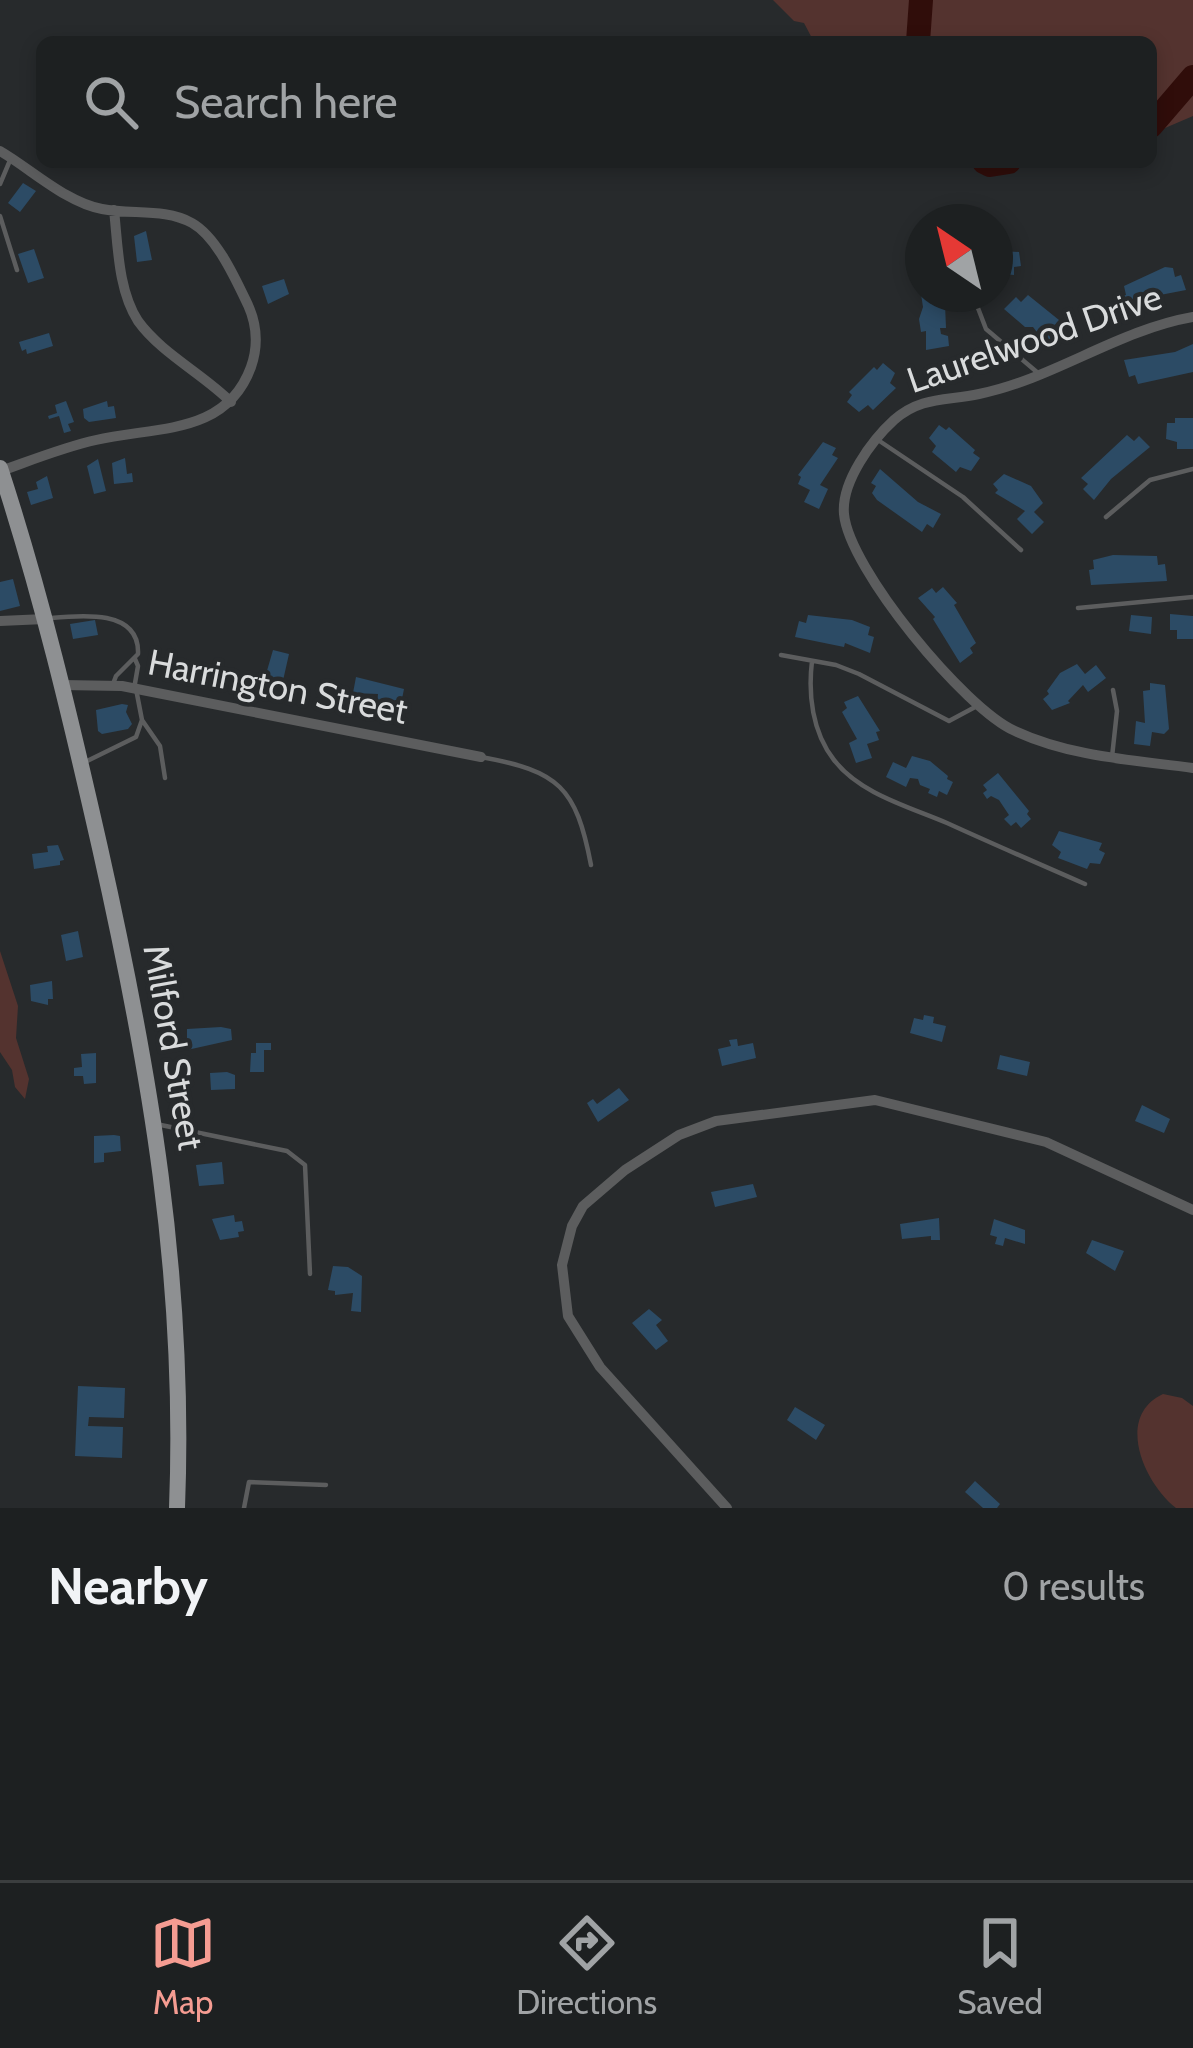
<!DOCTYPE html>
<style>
body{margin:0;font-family:Cabin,sans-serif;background:#2a2d2e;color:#f1f3f6}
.compass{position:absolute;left:905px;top:204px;width:108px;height:108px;border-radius:50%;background:#1d2021;box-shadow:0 6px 18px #0003;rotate:325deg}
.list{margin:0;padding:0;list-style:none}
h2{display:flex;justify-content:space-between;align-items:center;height:156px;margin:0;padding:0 48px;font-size:51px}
h2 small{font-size:39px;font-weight:400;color:#a0a3a5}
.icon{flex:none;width:66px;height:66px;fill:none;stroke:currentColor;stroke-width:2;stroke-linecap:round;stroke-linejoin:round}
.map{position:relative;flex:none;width:1193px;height:1508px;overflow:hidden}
.search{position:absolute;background:#1d2021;box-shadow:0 6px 18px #0003;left:36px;right:36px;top:36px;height:132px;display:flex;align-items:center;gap:30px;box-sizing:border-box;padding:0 42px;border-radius:18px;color:#a0a3a5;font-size:45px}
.sheet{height:372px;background:#1d2021}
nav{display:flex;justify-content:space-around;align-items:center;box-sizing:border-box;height:168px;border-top:3px solid #3b3e3f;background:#1d2021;font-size:33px;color:#a0a3a5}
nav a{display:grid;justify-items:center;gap:6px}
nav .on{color:#f59c92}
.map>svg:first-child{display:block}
.green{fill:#54332f}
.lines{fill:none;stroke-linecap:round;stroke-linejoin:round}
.river{stroke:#300d0a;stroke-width:24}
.building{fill:#2c4b65}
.service{stroke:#5c5d5e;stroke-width:4.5}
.minor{stroke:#5c5d5e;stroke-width:10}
.primary{stroke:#8e9092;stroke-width:16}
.labels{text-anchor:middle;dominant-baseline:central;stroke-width:9;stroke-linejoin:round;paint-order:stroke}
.street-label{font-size:36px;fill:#d9dbdc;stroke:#272a2c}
</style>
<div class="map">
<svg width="1193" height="1508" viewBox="0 0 1193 1508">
<rect width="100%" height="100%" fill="#272a2c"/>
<path class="green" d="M773,0H1193V116L1151,134V42H814L804,23L794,21Z
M0,951L18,1006L16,1038L29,1079L25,1099L15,1087L12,1070L0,1052Z
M1163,1394L1182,1398L1193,1406V1508H1176C1145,1484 1114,1417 1163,1394Z"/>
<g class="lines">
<path class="river" d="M918,42L921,0
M1151,126L1193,77
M984,162L990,165L1009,162"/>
</g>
<path class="building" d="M23,183L36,191L20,212L8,203Z
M146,231L152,260L137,262L134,236Z
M1001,248L1002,251L1019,252L1021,266L1014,267V275L995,273V249Z
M34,249L44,278L28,283L18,254Z
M1165,267L1173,268L1175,277L1181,275L1186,290L1160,295L1150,305L1125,312L1121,296L1126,295L1124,286Z
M284,279L289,294L268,304L262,286Z
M921,294H951L952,303L945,304L946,328H940L941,334L948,336L949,346L926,350V331L921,332L919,319L923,307Z
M1028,295L1059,320L1053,327L1058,332L1046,344L1033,327H1025L1004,309L1016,297L1021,302Z
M49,333L53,346L27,354L26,349L22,351L19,342Z
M1193,344V372L1138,384L1135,375L1129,377L1124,360L1175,352Z
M883,363L895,373L890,383L896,388L873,410L868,405L859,412L847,402L852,395L849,392L874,367L877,370Z
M66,401L74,422L68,424L71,431L64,433L59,416L49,419L48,416L57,413L55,405Z
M107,401L108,407L114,406L116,418L89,422L84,418L83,409Z
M1175,418H1193V449H1177V442L1166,439L1167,423H1175Z
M939,425L946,430L949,427L975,450L973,453L980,458L971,471L960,467L956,472L932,452L936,446L929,438Z
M1127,435L1134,441L1139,436L1150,447L1111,479L1094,500L1083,489L1088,484L1081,478Z
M823,442L836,448L832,455L838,458L820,485L828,489L819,509L804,502L810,490L798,484L801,477L798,475Z
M125,458L127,474L132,473L133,482L114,484L112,463Z
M98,459L106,491L94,494L87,466Z
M880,469L918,502L941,514L933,528L927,524L922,532L877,500L872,493L876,486L871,483Z
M1004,474L1031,486L1043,503L1034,512L1044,522L1032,534L1017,519L1025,511L995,493L998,490L993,484Z
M47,476L53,498L31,505L27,492L38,489L36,482Z
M1113,555L1157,556L1158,565L1165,564L1167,581L1091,585L1089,570L1094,569L1093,560Z
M13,579L20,606L0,611V582Z
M943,587L957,603L954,605L976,643L970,648L973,653L960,663L933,619L935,617L918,598L932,588L936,593Z
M1170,614L1193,616V639H1177V630H1170Z
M808,615L852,620L870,627L868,635L874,637L870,653L845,643L844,647L795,637L799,621L806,623Z
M1131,615L1152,617L1151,634L1129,631Z
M95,620L98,635L73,639L70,624Z
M273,650L289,654L282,685L277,684L276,689L267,687L269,682L264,681Z
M1077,664L1085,674L1096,665L1106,678L1088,692L1083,685L1068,701L1070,703L1052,710L1043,699L1049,694L1047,691L1060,673Z
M356,677L404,689L401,704L389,702L386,719L376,718L378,694L353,693Z
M1150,683L1165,685L1169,729L1164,734L1152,732L1150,746L1134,744L1136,721L1145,723L1143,691L1150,690Z
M858,696L880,731L876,732L879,740L867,744L872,758L856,763L849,743L857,739L842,712L847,708L844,702Z
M122,704L128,705L126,712L132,724L128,729L102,734L98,731L96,710Z
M912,756L930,761L948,776L947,779L953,782L947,795L939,791L937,797L928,793L930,789L920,785L918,779L910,778L906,787L886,777L893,762L906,768Z
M998,773L1029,811L1027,814L1031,819L1021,828L1016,822L1011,826L1004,819L1009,815L999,800L991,796L987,799L983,793L987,790L983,785Z
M1059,831L1102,843L1099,850L1105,853L1100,864L1090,863L1087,869L1058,858L1061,852L1052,845Z
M58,845L64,860L60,861V865L34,869L32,854L48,852L47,846Z
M78,931L83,957L66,961L61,935Z
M52,981L53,999H48V1005L31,1001L30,985Z
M924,1015L934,1017L933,1023L946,1026L942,1042L910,1033L914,1018L923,1020Z
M221,1027L231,1029L232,1040L187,1050V1029Z
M737,1039L738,1046L753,1043L756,1058L722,1066L718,1049L731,1046L729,1040Z
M256,1043H271V1050H264V1072H250L251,1053H256Z
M96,1053V1083L84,1084L83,1076H74V1068L82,1067L81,1054Z
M1000,1055L1030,1062L1027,1076L997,1069Z
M227,1072L235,1075V1089L211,1090L210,1073Z
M619,1088L629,1100L598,1122L587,1103L593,1099L597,1104Z
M1142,1105L1170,1119L1164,1133L1135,1121Z
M114,1135L120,1136L121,1151L104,1153V1162L94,1163V1136Z
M222,1162L224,1184L199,1186L196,1165Z
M753,1184L757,1197L715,1207L711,1192Z
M234,1215L235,1222L242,1221L244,1231L238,1232L239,1237L220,1240L212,1219Z
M939,1218L940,1240H931V1236L902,1239L900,1224Z
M994,1219L1025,1230V1244L1005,1238L1003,1246L995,1244L997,1237L990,1235Z
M1092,1240L1124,1251L1115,1271L1086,1253Z
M333,1266L348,1267L362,1276L361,1312L351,1311L353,1293L335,1295V1291L328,1290Z
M649,1309L662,1320L656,1325L668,1341L656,1350L632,1323Z
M78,1386L125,1388L124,1418L89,1417L88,1426L123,1427L122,1458L75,1456Z
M795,1407L825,1425L816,1440L787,1420Z
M975,1481L1000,1504L997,1508H983L965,1492Z"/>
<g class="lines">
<path class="service" d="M0,184L11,158
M0,216L17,270
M973,295L986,329L1038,373
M878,440L963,497L1021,550
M1106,517L1150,480L1193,469
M1078,608L1193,597
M51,618C81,615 140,609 138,654L116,676L113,684
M781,655L836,665L859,674L949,721L977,706
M812,661C808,694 812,732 834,760C860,794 910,807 947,823C993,844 1039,864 1085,884
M134,689L138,666L135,659
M142,720L160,746L165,778
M481,757C559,771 576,787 591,865
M1112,757L1117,711L1113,690
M83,763L136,737L142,720L136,689
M156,1124L287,1151L305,1165L310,1274
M244,1508L249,1482L326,1485"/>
<path class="minor" d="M0,151C31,169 67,203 102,209C132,215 165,208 192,223C217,237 236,280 248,305C257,325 258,347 251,367C226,436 155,426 96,440C64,447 32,460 1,471
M114,210C118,246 118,290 138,321C161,353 203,374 231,402
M1193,317C1118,330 1053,379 979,394C947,401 921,396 894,420C872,440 841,482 844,514C849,569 965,709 1015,731C1071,757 1134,760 1193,768
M0,621L45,619
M62,685L122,686L481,757
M727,1508L600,1367L568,1316L562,1265L572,1226L583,1206L625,1170L679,1135L716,1121L875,1100L1046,1142L1193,1210"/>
<path class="primary" d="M0,468C41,593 71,720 100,848C150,1071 186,1278 177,1508"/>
</g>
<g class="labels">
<g class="street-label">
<text transform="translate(1034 338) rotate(-19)">Laurelwood Drive</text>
<text transform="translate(278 686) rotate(11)">Harrington Street</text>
<text transform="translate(174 1047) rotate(80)">Milford Street</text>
</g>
</g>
</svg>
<svg class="compass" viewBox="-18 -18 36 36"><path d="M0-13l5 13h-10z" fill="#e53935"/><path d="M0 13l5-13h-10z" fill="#a0a3a5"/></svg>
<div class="search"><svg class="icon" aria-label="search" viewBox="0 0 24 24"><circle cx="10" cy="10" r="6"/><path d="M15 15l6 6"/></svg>Search here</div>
</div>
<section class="sheet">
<h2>Nearby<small>0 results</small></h2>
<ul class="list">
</ul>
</section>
<nav>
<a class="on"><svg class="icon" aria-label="map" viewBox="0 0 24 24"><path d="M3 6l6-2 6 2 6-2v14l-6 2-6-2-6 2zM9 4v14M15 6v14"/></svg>Map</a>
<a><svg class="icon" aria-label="directions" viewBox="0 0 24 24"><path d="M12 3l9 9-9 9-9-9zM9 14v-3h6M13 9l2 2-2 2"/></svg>Directions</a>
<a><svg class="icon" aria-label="saved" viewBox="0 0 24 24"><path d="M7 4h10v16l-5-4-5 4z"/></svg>Saved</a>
</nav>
